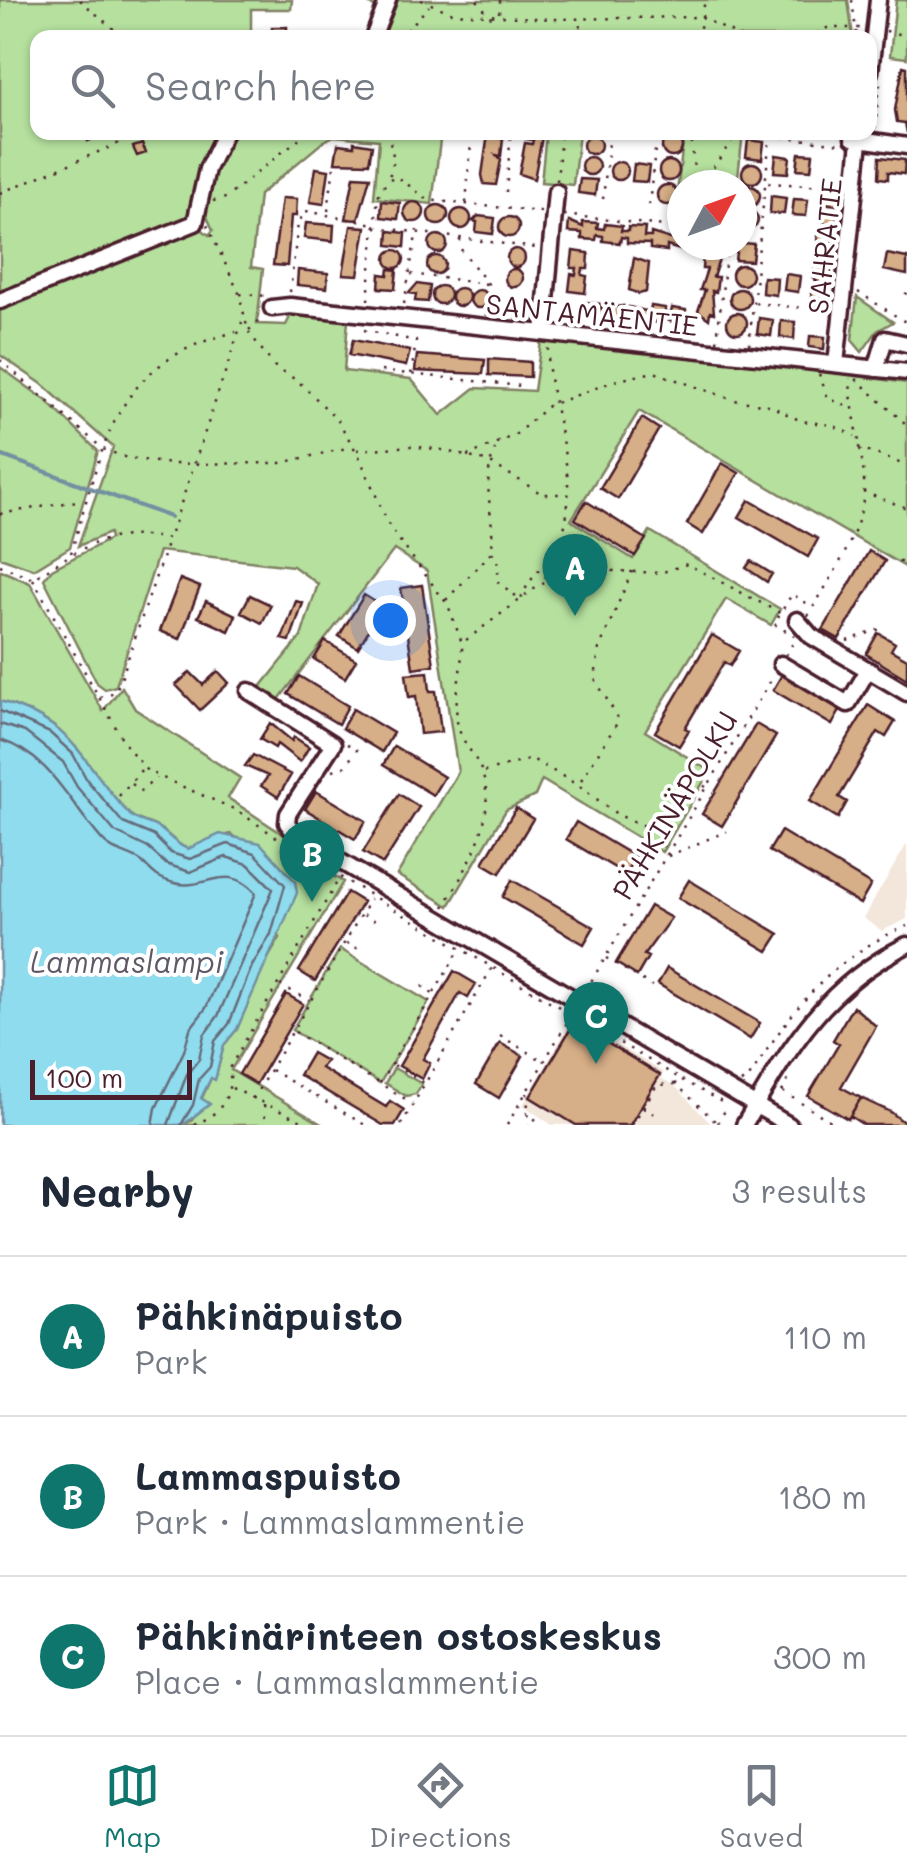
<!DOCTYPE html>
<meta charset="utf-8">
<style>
body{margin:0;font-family:Mali,sans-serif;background:#f2f2f3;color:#1f2937}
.compass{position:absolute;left:667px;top:170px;width:90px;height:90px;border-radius:50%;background:#fff;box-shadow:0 2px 8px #0004;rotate:49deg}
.scale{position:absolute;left:30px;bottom:25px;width:162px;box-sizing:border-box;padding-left:10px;border:5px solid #4a1f2b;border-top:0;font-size:28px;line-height:35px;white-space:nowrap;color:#4a1f2b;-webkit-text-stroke:8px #fff;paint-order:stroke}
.you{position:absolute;left:390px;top:620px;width:35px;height:35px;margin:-25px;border:8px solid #fff;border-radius:50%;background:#1a73e8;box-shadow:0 0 0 15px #1a73e833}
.badge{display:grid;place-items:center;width:65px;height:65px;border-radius:50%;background:#0f766e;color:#fff;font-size:32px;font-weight:700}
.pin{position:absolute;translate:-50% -82px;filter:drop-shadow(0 2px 5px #0008)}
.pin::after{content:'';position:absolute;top:52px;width:35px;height:30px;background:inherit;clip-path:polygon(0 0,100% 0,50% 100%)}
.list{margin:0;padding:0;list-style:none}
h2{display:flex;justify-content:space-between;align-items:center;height:130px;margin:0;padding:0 40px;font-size:42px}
h2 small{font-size:32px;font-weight:400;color:#747a83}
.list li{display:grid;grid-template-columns:65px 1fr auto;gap:30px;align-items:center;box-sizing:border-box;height:160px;padding:0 40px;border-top:2px solid #e0e1e3}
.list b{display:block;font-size:38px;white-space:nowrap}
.list p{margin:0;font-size:32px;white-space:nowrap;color:#747a83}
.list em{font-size:32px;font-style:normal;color:#747a83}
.icon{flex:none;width:55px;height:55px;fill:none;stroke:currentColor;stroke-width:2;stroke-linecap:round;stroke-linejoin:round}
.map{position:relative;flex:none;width:907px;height:1125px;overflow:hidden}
.search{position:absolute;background:#fff;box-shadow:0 2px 8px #0004;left:30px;right:30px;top:30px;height:110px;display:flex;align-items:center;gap:25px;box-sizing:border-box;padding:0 35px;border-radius:20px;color:#747a83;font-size:38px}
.sheet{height:610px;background:#fff}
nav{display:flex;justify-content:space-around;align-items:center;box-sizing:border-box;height:140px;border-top:2px solid #e0e1e3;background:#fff;font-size:28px;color:#747a83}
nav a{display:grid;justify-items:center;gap:5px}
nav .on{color:#0f766e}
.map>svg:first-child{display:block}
.built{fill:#f3e7db}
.green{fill:#b5e09e;stroke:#808064;stroke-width:2.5}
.water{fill:#8fdcef;stroke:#7390a1;stroke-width:2.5}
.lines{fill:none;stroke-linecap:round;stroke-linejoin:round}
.shore{stroke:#666b79;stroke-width:2.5}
.stream{stroke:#7390a1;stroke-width:4}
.building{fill:#d6ae87;stroke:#4a1f2b;stroke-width:2.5}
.minor-casing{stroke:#4a1f2b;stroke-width:21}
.path{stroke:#4a1f2b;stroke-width:2.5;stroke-dasharray:2.5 8;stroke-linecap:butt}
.minor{stroke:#fff;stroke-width:14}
.labels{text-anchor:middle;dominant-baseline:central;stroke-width:8;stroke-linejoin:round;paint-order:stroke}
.street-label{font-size:28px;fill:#4a1f2b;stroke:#fff}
.water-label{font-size:30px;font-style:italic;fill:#5f5866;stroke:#fff}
</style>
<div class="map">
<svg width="907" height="1125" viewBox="0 0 907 1125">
<rect width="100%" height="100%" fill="#fff"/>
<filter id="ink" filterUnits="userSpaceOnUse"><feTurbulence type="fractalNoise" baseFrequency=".01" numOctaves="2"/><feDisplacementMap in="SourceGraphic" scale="20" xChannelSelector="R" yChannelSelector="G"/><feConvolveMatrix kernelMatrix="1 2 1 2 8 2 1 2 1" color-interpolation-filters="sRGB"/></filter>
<g filter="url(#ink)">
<path class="built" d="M907,844V919L882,931L863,918Z
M573,1019L663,1072L661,1078L675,1086L712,1125H552L523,1105Z"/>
<path class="green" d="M0,0H292L291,9H251V37L38,38V132L441,133L432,204L374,198L379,140L334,136L324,141L259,195L251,267L263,269L257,324L286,325L292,313L348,320L344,371L411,379L441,415L475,388L534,391L541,341L737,359L907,383V568L639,411L571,520L633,559L650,531L780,609L771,625L726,599L645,731L710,771L662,852L542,780L535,796L506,810L449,906L397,875L458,772L427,571L394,550L277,702L261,687L301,637L318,584L293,566L159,551L116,686L105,689L97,683L44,579L52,569L110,539L109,533L78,546L113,447L42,384L0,355V307L200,228L209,235L213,230L205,212L206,194L188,221L0,291Z
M364,0H848L853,37H373L384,14Z
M896,0H907V58L890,56Z
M546,133H579L573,185L541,182Z
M684,133H743L737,185H682V230L673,229Z
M857,297L893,322L877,331L862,352L852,340Z
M0,367L47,401L98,451L70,547L34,569L0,557Z
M0,570L30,583L103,711L122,687L135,709L240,778L228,798L287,837L283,844L343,882L231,1070L323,1125H183L192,1120L211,1078L215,1079L224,1045L237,1029L261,970L280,938L237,838L230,834L188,849C175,844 169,833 157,827C148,822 136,821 129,814C79,761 79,725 0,701Z
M340,949L429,1002L380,1083L292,1030Z
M394,1068L422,1084L416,1094L406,1096L385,1083Z"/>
<path class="water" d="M0,701C78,725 80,761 129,814C138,823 154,823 163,831C172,838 177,845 188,849L220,834L260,843L295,881L297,893L237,1029L224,1045L215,1080L211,1078L201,1098L210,1104L183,1125H0Z"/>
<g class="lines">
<path class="shore" d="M0,711L50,733L73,754L87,780L123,823L154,836L171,853L190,859L228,844L255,853L285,885L271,934L252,966L229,1024L215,1041L210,1067L199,1079L193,1105L181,1125
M0,724L25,732L63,762L77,787L115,832L148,848L166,864L190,872L226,857L248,864L273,889L218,1016L204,1035L199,1059L187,1074L168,1125
M0,740C50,755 69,803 102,840C112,852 130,853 142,862C148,867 152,873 159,877C202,901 222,856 256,893L206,1008L190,1029L184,1051L156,1108L153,1125"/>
<path class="stream" d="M0,455L170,517"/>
</g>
<path class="building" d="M272,27H287V38H272Z
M903,66L907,67V133L905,123L897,122L895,110Z
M84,132H108L88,141Z
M527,132H543L534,179L519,174L525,143L532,144L533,140L526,139Z
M488,134L503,139L501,156L496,155L501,160L496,185L484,184L482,175Z
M583 145a9 9 0 1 1 18 0a9 9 0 1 1-18 0Z
M662 147a10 10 0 1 1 20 0a10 10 0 1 1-20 0Z
M748,140L764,142L762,159L746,157Z
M354,142L372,145L369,163L335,162L338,144L354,146Z
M142,144L146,153L137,156L133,147Z
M799,153L813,154L811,170L797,169Z
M776,155L790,157L788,173L774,172Z
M581 166a9 9 0 1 1 18 0a9 9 0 1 1-18 0Z
M880,157L905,160L904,174L888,172V179L879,178Z
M659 171a10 10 0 1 1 20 0a10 10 0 1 1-20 0Z
M610 171a9 9 0 1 1 18 0a9 9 0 1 1-18 0Z
M742 173a10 10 0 1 1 20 0a10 10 0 1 1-20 0Z
M634,164L649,166L647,182L632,181Z
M316,168L329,170L324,204L310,202Z
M354,176L370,177L358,220L346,219Z
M580,179L597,180L595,195L578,193Z
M657 195a10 10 0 1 1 20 0a10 10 0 1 1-20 0Z
M740 196a10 10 0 1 1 20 0a10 10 0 1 1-20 0Z
M822,191L839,193L838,205L821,203Z
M771,196L786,198L784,214L770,213Z
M282,198L297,199L296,216H291L287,266L273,265Z
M794,199L808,200L806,216L792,215Z
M382,201L400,203L398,219L381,217Z
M404 212a10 10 0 1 1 20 0a10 10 0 1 1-20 0Z
M428 215a10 10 0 1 1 20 0a10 10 0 1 1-20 0Z
M820 216a8 8 0 1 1 16 0a8 8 0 1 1-16 0Z
M451 219a10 10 0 1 1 20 0a10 10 0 1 1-20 0Z
M740 220a9 9 0 1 1 18 0a9 9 0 1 1-18 0Z
M478,216L495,218L493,234L476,232L477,222L473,221Z
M499 227a10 10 0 1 1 20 0a10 10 0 1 1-20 0Z
M569,221L583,227V222L598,223L597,228L604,229L605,224L622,226L621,231H628V227L645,228L644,237H651V233L674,240L675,235L682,236V245H691L690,253L667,246V251L650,249V244L627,243V238L621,237L620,243L603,241V236L597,235L596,240L582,239V233L568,232Z
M306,223L334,225L333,241L304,238Z
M351,226L366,227L358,275L343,274Z
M817 236a9 9 0 1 1 18 0a9 9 0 1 1-18 0Z
M389,231L406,233L405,247L388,245Z
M429 244a9 9 0 1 1 18 0a9 9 0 1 1-18 0Z
M742,243L754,244L752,261L735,260L737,245Z
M704,245H721L716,249L715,256H720L713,277H718L716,292L712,291L714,313L710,312L709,319L698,311L705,290H700L707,269H702L703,255H708Z
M815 255a9 9 0 1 1 18 0a9 9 0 1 1-18 0Z
M507 258a9 9 0 1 1 18 0a9 9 0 1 1-18 0Z
M386 259a9 9 0 1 1 18 0a9 9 0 1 1-18 0Z
M573,251L589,253L588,269H583L582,275L587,276L585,293L569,291L571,274L576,275L577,268H571Z
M887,254L907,258V275L884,270Z
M427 265a9 9 0 1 1 18 0a9 9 0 1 1-18 0Z
M634,258L649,263L646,292L639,294L629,290Z
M732 275a10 10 0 1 1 20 0a10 10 0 1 1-20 0Z
M813 274a9 9 0 1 1 18 0a9 9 0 1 1-18 0Z
M505 278a9 9 0 1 1 18 0a9 9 0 1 1-18 0Z
M389,269L397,270L395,289L379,288L380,274L388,275Z
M298,270L328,273L327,288L297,285Z
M786,274L800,276L798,292L784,290Z
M763,277L777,278L776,295L762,293Z
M417,284L430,286L428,302L415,301L416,294L409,293Z
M811 293a9 9 0 1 1 18 0a9 9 0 1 1-18 0Z
M432 295a9 9 0 1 1 18 0a9 9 0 1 1-18 0Z
M451 297a9 9 0 1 1 18 0a9 9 0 1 1-18 0Z
M730 299a10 10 0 1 1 20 0a10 10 0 1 1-20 0Z
M470 299a9 9 0 1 1 18 0a9 9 0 1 1-18 0Z
M585,302L602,304L601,309L623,306L622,312H629V307L650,312L651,306L665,308V313L671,314L672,308L686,310L685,326L664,319V324L649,322L643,317L642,325L628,324V318H621V323L607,321V316L583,319Z
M727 323a10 10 0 1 1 20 0a10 10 0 1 1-20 0Z
M759,318L773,320L771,336L757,334Z
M781,321L795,322L794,339L780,337Z
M810,336L825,337L824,349L809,347Z
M353,340L410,351L406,366L349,355Z
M417,355L485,360L483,374L415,371Z
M489,359L530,362V377L489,375Z
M642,418L659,429L618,499L600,488Z
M722,463L739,473L703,534L687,524Z
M749,500L818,539L808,557L739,517Z
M586,501L646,539L635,556L575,519Z
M869,551L885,561L839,639L823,630Z
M751,561L772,574L767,582L746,568Z
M180,579L200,587L180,639L160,631Z
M422,585L434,665L413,668L401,588Z
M250,595L271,605L262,623L241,612Z
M364,595L383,607L358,648L339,636Z
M206,601L236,615L229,631L198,617Z
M296,601L303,603L290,641L282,639Z
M878,633L895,643L891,650L907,659V679L866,654Z
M712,635L739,651L730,666L724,662L685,728L689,730L679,746L655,732Z
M325,641L356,660L345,678L314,659Z
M218,671L229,683L200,710L176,685L190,672L203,685Z
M784,671L841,709L832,725L773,690Z
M428,672L430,691H436L441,732L420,734L416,696L409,697L406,674Z
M299,676L348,706L338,724L288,694Z
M868,705L895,722L886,737L878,732L839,797L847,802L838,818L810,801Z
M353,709L393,733L382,752L342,728Z
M270,723L292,741L294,737L309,747L300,762L277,744L275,748L260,739Z
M756,724L776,736L722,826L702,814Z
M394,746L444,777L433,795L383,765Z
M253,755L291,775L278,797L261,786L268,776L245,766Z
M316,791L366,821L355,839L305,809Z
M399,794L419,807L383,864L363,852Z
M516,808L533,819L500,873L483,863Z
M576,822L635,857L625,874L566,839Z
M781,831L871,885L860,904L769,851Z
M512,880L594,927L584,944L503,897Z
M689,880L779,934L768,951L678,898Z
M347,892L363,902L315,981L299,971Z
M650,906L671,918L644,955L648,957L637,976L616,963Z
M667,968L760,1023L750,1039L658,984Z
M454,971L476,984L468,998L460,993L423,1059L430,1063L422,1079L399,1066Z
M286,994L303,1004L256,1084L239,1074Z
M853,1006L876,1026L841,1087L861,1098L848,1119L808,1096L839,1044L833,1040Z
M574,1023L660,1075L630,1125H576L530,1097Z
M500,1043L523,1056L499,1098L476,1084Z
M312,1053L326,1061L321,1068L386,1107L390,1101L404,1110L395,1125H383L299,1075Z
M861,1098L891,1112L907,1125H864L850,1116Z"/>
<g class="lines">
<defs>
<path id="minor" d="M373,38L388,0
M870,72L878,0
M853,138L907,146
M0,301L195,223L207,169L225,132
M272,308L290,306L907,372
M543,333L556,192
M836,364L861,132
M876,369L885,339L907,344
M797,620L811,636L907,693
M781,664L848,704L868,670
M249,691L333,744L288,814L287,823L297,836L789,1125
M744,1125C790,1047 823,987 907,945"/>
</defs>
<use href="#minor" class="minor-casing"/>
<path class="path" d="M80,0L124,38
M421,0L453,13L552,19L701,17L742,38
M477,0L488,14
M852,0L857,38
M499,13L500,0
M886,31L907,36
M400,38L429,6
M485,38L491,15
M580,38L581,20
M698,38L705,0
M807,38L827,28H863
M875,128L881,76
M388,132L394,160L389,177
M691,132L695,185
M741,132L841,144
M557,181L561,132
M768,183L829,186
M701,185L738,132
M506,192L511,132
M0,193L146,132
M603,199L610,132
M213,201L226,198L307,132
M466,203L472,132
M649,205L657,132
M328,211L334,166
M564,215L682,228
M207,225L239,293L248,331L274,366L299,382L337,419L359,456L390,528L448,605L462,643L537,587L571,569L660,573L687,564L780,613
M376,227L536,248
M460,239V248L488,284L486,316
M411,274L487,284
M290,292L298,223L306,211L375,224
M858,292L907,323
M240,294L267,296
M905,294L907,293
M368,300L378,196L388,179L398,177L428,200L541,212
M755,303L814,309
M404,304L417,230
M249,330L265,315
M364,330L416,341L411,375
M717,341L727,245
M749,345L770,136
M0,360L103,449L127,458L171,464L281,463L351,447
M381,371L521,386
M819,374L828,398L851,408
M856,379L907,425
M858,447L907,466
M357,450L411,446L442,450L489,462L542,494H562
M467,456L515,435L548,406L614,381L654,372L734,400L769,405L801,421L832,425L855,436
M863,492L907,508
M0,514L83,500
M492,552L499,565L497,581L521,600C529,573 557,558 564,529C580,467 546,405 548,345
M71,553C104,446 111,361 236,332
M555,554L571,569
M899,563L907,553
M0,565L33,579C83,546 108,528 169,539L242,322
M545,565L546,582
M632,571L599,649L595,679L619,720L578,785L618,815L658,831L666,855
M33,579L125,744L147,771L236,810L287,844
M446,600L492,552C495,509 478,480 499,441
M808,616C831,577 867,527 864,479C862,445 851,413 850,378
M795,636L774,624L792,594L811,606
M847,641L885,627
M786,655L797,636
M100,697L115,692L120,682L168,541
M333,770L344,767L357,750L344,742
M484,772L532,759L576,784
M683,772L693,779
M131,784L141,791L156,778
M119,796L142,769
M303,823L339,845
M659,829L676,793L694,780L706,787
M668,856L727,831
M324,867L338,876
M444,907C466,868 497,823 483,776C478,756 460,743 457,721C454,695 463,668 462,643
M363,915L375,921
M346,943L359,949
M606,958L652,986
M280,985L309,1000
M422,986L433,994
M586,990L774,675
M295,1032L412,1103
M500,1036L542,1060
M394,1065L428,1085
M271,1070L365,1125
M682,1080L727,1105
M380,1083L459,951
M741,1083L752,1074C790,1010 835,955 907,926
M232,1088L310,1125
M782,1092L791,1073
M783,1092L837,1125
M527,1093L529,1125
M253,1099L370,899
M264,1105L265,1121L271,1125
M518,1105L542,1125
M643,1107L656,1115
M718,1123L728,1105
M194,1125C222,1113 232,1097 230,1067L340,877L679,1078L676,1084L719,1125
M401,1125L492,968
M507,1125L572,1014
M632,1125L657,1085L675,1084"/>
<use href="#minor" class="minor"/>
</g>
</g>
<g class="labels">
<g class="street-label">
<text transform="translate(824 246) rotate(-84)">SAHRATIE</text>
<text transform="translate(592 314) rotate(6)">SANTAMÄENTIE</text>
<text transform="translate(674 805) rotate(-59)">PÄHKINÄPOLKU</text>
</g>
<g class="water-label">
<text x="127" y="961">Lammaslampi</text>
</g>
</g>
</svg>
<svg class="compass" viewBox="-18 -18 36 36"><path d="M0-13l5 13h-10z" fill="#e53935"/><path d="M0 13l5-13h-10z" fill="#747a83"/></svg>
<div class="scale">100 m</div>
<div class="you"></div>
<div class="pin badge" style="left:575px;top:616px">A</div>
<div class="pin badge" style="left:312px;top:902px">B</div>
<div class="pin badge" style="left:596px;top:1064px">C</div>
<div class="search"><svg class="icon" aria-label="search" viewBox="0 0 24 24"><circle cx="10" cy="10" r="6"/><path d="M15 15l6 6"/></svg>Search here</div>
</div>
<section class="sheet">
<h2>Nearby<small>3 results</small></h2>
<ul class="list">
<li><span class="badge">A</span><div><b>Pähkinäpuisto</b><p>Park</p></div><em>110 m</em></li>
<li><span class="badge">B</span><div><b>Lammaspuisto</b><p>Park · Lammaslammentie</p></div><em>180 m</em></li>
<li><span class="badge">C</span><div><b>Pähkinärinteen ostoskeskus</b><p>Place · Lammaslammentie</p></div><em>300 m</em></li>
</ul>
</section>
<nav>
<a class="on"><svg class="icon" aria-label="map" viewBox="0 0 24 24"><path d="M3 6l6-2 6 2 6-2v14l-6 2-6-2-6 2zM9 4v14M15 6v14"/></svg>Map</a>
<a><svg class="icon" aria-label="directions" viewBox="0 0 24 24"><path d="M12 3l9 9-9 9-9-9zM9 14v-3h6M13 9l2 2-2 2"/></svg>Directions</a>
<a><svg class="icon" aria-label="saved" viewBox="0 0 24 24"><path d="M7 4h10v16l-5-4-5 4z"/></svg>Saved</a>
</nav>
